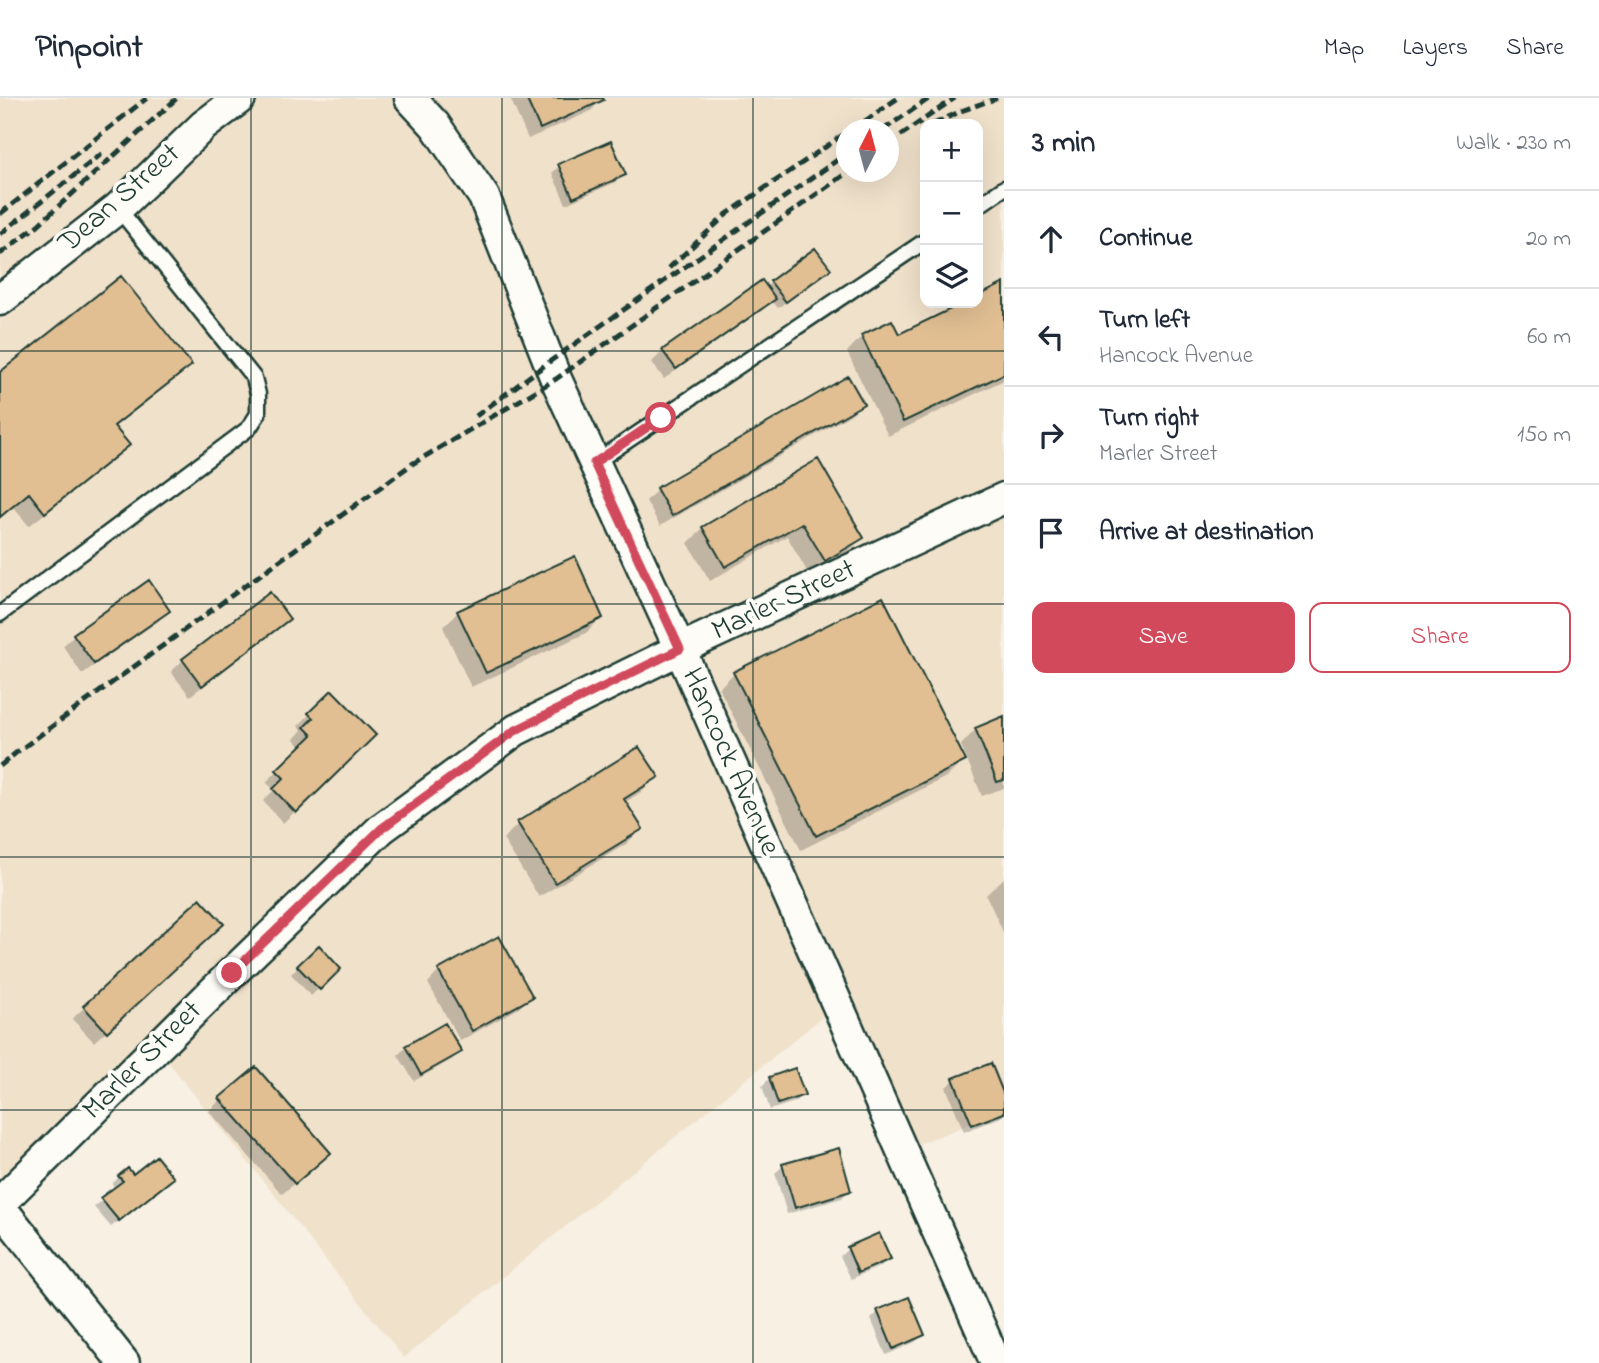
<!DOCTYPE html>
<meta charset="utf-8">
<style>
body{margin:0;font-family:"Indie Flower",sans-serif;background:#f2f2f3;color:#1f2937}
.controls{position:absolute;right:21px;top:21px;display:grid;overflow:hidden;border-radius:14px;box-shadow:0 7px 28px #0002}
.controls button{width:63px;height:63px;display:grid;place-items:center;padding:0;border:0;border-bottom:2px solid #e0e1e3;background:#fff;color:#1f2937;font:35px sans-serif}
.compass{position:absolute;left:836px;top:21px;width:63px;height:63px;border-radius:50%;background:#fff;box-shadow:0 7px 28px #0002;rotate:6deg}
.stop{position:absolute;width:21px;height:21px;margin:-16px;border:5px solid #d1495b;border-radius:50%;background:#fff}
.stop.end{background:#d1495b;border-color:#fff;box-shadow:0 2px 7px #0008}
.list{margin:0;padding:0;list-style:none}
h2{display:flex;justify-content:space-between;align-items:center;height:91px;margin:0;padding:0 28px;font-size:30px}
h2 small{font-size:23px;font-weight:400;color:#747a83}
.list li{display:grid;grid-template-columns:46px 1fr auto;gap:21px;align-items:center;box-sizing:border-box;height:98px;padding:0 28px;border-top:2px solid #e0e1e3}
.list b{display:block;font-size:26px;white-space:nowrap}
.list p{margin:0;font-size:23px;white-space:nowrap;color:#747a83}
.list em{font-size:23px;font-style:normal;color:#747a83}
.actions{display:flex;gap:14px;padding:21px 28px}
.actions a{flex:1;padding:16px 0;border:2px solid #d1495b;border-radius:14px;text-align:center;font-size:24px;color:#d1495b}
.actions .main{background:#d1495b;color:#fff}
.icon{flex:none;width:38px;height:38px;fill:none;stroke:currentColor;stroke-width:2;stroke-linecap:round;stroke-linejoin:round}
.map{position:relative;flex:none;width:1004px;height:1265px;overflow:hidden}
header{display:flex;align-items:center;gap:42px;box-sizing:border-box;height:98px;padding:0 35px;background:#fff;border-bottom:2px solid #e0e1e3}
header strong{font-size:33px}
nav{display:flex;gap:38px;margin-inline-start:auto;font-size:24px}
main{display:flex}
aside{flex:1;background:#fff}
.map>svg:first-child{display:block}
.built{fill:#f0e1cb;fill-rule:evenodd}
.shadow{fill:#0003}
.building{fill:#e1bf93;stroke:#1f3d34;stroke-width:2}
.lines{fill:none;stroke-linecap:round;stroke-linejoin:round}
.service-casing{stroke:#1f3d34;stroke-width:19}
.minor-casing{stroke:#1f3d34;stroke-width:35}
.service{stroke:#fdfcf7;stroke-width:14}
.minor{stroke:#fdfcf7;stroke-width:30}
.rail{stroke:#1f3d34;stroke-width:5;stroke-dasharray:10 5;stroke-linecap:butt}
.route{stroke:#d1495b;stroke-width:9}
.grid{fill:none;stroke:#1f3d34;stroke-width:2;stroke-opacity:0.55}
.labels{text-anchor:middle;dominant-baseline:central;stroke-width:7;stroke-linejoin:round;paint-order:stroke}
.street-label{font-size:30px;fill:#1f3d34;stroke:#fdfcf7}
</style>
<header>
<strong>Pinpoint</strong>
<nav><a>Map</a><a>Layers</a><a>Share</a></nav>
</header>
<main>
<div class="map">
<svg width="1004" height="1265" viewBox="0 0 1004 1265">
<rect width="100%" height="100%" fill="#f7f0e3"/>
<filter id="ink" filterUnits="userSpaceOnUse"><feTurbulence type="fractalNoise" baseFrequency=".0143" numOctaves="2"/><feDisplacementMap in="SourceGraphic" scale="14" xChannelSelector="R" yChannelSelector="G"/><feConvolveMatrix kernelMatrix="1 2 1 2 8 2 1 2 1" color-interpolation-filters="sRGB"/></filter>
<g filter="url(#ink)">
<path class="built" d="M0,0H1004V1013L900,1053L837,907L404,1260L158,951L0,1087ZM925,26H978V205H925ZM846,32H888V74H846Z"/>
<path class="shadow" d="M510,0H602V1L591,13L528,41Z
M559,68L624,76L616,84L566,106L552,75Z
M821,178L778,210L772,203L762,212L664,281L652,264L663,253L766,190L771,184Z
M1004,187V282L888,338L847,254L862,238H898L967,205H978V200Z
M189,266L174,281L113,330L128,347L113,362L29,428L13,409L0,420V276Z
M862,306L850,317L660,428L646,403L657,392Z
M817,363L862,440L847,455L809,477L787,438L710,483L688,445L703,430Z
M270,497L288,521L277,532L190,598L171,574L183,562Z
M168,513L157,524L82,576L63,548L74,537Z
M458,514L601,520L586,535L471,589L443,529Z
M734,575L963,663L948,678L801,752L719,590Z
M332,594L374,637L283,725L263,703L274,692L266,684L302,650L294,641L302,632L298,628Z
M1004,620V690L982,698L961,647L976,631Z
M656,679L641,694L624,705L641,731L626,746L539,799L503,741L518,726Z
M1004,780V836L986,797Z
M200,802L210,838L94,944L72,921Z
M318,850L339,871L311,898L291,876Z
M439,873L531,899L519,910L460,943L428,885Z
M444,927L460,954L453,961L414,983L398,957L406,949Z
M990,967L1004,1002V1016L1001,1019L964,1034L946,989L954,982Z
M770,980L803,996L795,1004L770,1012L762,988Z
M221,1001L317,1066L282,1096L209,1013Z
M783,1068L849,1092L842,1100L787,1116L775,1075Z
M132,1078L164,1088L111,1129L94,1109L116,1091L112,1086L119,1079Z
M848,1151L889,1160L881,1168L851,1181L840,1158Z
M878,1214L923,1237L915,1244L886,1257L871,1221Z"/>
<path class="building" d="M526,0H603L604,2L540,31Z
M611,43L626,77L573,100L558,66Z
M815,150L831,171L786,204L770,183Z
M121,178L192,267L114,328L130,347L45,415L29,395L0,419V274Z
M762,182L776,201L676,271L662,252Z
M1004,185V276L903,324L861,237L892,222L899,236L963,205H978V198Z
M848,278L864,306L672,418L656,390Z
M818,361L864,440L825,463L802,425L725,469L702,429Z
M575,458L603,520L486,575L457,513Z
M149,482L170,513L94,566L73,536Z
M270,494L290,521L202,588L182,561Z
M883,499L966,663L816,738L733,574Z
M332,592L376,637L296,715L273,691L284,680L276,672L312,637L304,629L313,620L308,615Z
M1004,618V682L997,684L975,630Z
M639,649L659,679L624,701L643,731L555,785L517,724Z
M200,800L224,826L107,934L83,908Z
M499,838L533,899L472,933L438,872Z
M319,847L341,871L320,892L297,868Z
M445,925L462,954L421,977L405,948Z
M991,965L1004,997V1015L972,1027L953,980Z
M256,969L331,1055L295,1086L219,1000Z
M795,970L805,997L778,1006L769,979Z
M839,1050L851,1093L795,1110L782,1066Z
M156,1058L174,1080L119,1123L100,1100L123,1083L118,1078L128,1070L133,1076Z
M879,1135L891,1161L858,1175L847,1149Z
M909,1199L925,1237L893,1251L877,1212Z"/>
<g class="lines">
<defs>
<path id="service" d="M978,108L1004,90
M594,365L925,143
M0,516L249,330L258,316V296L254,280L118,110"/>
<path id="minor" d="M410,0L435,27L484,99L556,281L680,551L996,1265
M0,202L118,110L203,28L240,0
M0,1105L232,875L381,731L516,632L680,551L1004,400
M0,1109L124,1265"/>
</defs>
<use href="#service" class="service-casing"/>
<use href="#minor" class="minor-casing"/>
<use href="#service" class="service"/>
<use href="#minor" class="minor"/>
<path class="rail" d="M934,26L961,13L997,0
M852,32L898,0
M883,32L930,0
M888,46L955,0
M0,116L147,0
M0,136L104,54
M0,156L38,127L177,0
M669,170L727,116L846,35
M476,318L549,264L846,56
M0,668L17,654L412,366L556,281L848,74"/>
</g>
</g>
<g class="lines" filter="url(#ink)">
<path class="route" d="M232,875L381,731L516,632L680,551L594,365L661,320"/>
</g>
<path class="grid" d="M251,0V1265M502,0V1265M753,0V1265M0,253H1004M0,506H1004M0,759H1004M0,1012H1004"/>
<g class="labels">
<g class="street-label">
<text transform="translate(120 101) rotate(-41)">Dean Street</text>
<text transform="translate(784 503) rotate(-25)">Marler Street</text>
<text transform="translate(730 664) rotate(66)">Hancock Avenue</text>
<text transform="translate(143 963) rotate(-45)">Marler Street</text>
</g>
</g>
</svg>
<div class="controls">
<button>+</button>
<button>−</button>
<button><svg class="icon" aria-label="layers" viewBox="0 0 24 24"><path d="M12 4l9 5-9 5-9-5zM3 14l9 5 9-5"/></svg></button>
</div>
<svg class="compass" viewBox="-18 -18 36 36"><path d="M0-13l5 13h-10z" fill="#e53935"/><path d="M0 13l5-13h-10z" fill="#747a83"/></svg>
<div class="stop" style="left:661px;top:320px"></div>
<div class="stop end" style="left:232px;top:875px"></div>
</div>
<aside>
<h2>3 min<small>Walk · 230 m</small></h2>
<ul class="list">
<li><svg class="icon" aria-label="ahead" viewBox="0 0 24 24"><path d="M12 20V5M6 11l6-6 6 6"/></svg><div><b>Continue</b></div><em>20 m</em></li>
<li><svg class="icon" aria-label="left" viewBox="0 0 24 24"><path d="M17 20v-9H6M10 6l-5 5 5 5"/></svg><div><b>Turn left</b><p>Hancock Avenue</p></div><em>60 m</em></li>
<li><svg class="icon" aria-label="right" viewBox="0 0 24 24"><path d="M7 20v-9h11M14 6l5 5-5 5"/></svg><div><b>Turn right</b><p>Marler Street</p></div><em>150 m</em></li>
<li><svg class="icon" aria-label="arrive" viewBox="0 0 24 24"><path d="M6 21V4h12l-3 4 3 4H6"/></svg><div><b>Arrive at destination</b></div></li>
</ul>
<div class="actions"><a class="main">Save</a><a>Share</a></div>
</aside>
</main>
